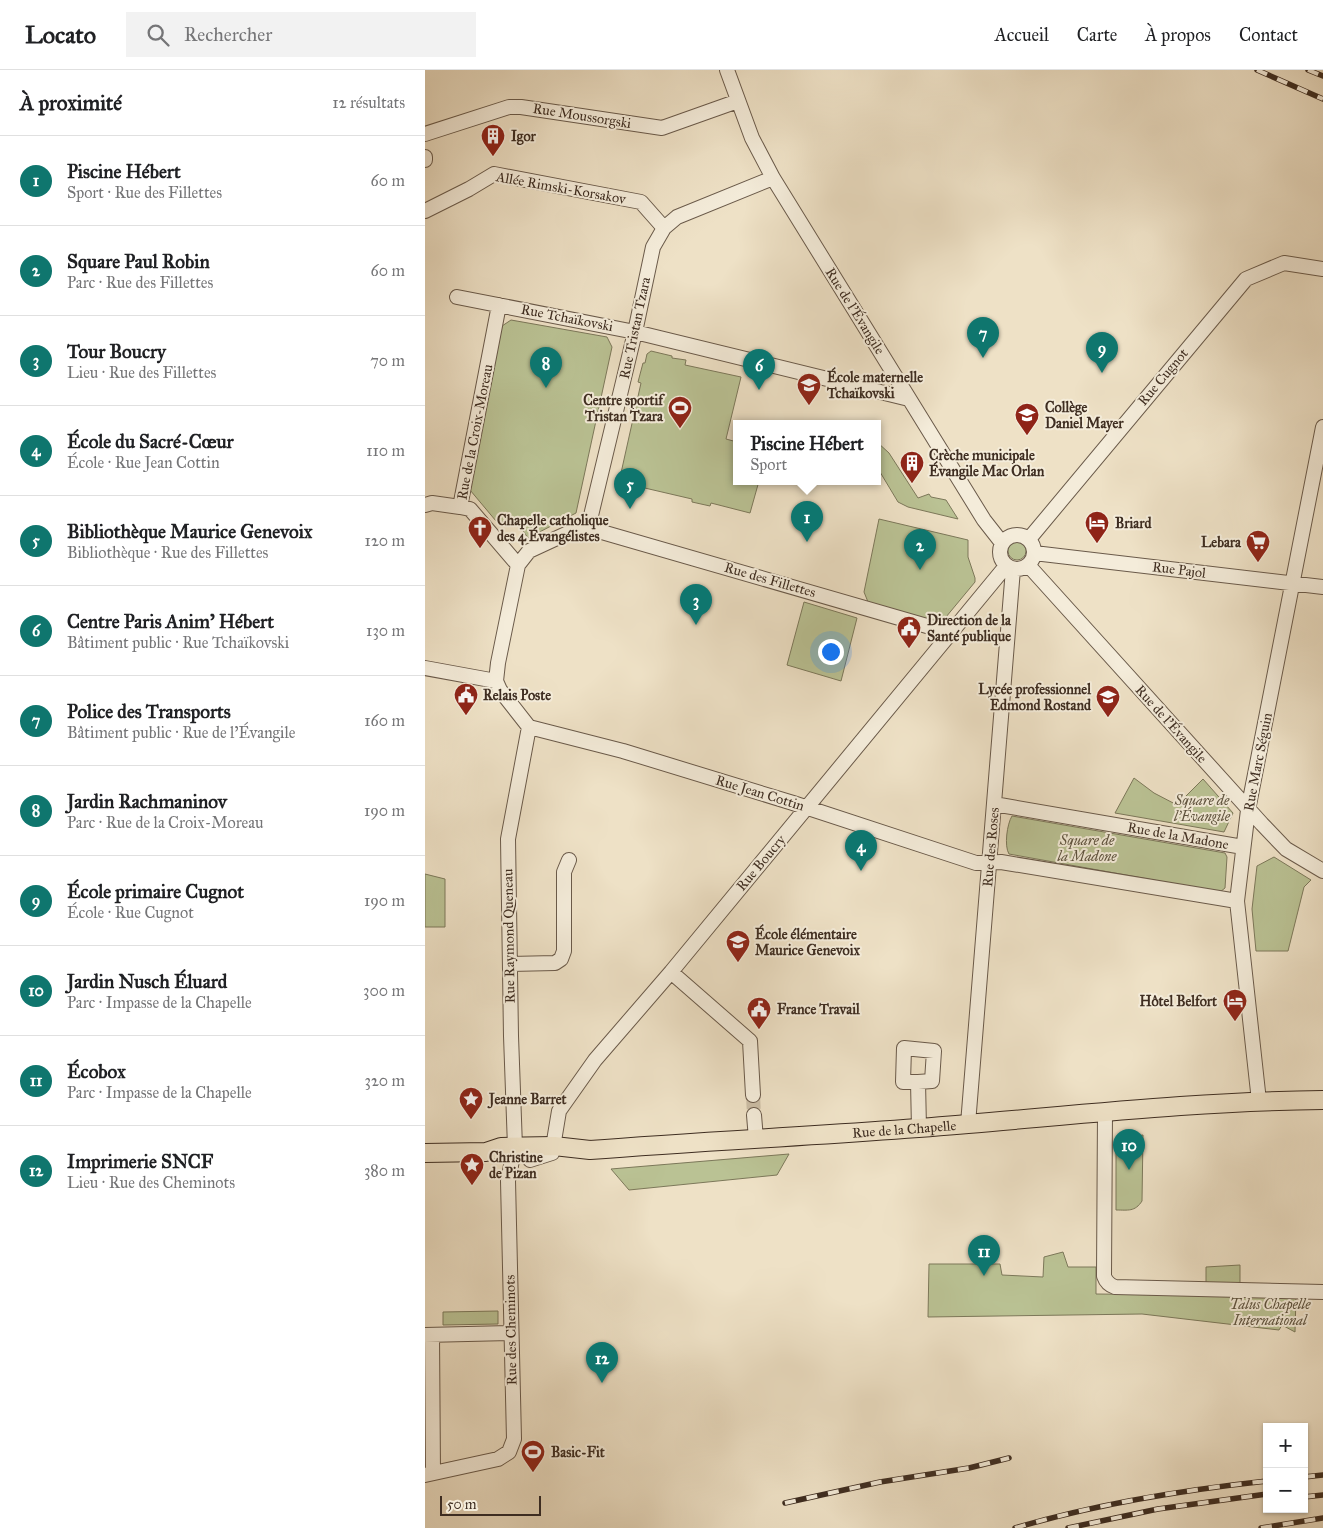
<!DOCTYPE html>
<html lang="fr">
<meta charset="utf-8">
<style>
body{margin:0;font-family:"IM FELL Great Primer",serif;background:#f2f2f2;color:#202124}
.controls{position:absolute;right:15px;bottom:15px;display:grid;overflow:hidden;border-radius:0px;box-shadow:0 1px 4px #0004}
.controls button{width:45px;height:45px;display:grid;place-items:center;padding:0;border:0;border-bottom:1px solid #e0e0e0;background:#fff;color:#202124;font:25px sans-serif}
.scale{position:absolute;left:15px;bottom:12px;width:101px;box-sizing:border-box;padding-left:5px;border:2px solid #3e2d21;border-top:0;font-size:14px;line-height:18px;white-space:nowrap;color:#3e2d21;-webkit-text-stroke:4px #f4ecda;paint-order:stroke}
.you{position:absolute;left:405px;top:581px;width:18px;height:18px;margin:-12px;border:4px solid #fff;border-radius:50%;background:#1a73e8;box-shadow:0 0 0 8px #1a73e833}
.badge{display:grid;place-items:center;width:32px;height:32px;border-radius:50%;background:#0f766e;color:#fff;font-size:16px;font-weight:700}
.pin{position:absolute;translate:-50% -41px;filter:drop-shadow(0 1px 2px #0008)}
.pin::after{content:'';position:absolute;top:26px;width:18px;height:15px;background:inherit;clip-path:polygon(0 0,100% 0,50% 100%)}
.popup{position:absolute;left:308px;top:350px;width:148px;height:65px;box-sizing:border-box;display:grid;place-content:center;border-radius:0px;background:#fff;filter:drop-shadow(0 1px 4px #0005);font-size:16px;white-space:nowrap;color:#757577}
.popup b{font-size:19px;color:#202124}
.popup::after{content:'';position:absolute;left:50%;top:100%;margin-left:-10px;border:10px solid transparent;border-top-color:#fff}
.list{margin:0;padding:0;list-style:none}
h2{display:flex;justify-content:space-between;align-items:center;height:65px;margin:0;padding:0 20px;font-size:21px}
h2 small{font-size:16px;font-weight:400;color:#757577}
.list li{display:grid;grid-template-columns:32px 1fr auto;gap:15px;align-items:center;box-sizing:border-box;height:90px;padding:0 20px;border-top:1px solid #e0e0e0}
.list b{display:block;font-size:19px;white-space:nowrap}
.list p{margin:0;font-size:16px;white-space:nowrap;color:#757577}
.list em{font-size:16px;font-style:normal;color:#757577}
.icon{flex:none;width:28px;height:28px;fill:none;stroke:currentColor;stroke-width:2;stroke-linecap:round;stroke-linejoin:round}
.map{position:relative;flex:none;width:898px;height:1458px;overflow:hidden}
header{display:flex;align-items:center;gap:30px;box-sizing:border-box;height:70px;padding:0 25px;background:#fff;border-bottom:1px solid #e0e0e0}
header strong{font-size:24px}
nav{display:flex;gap:28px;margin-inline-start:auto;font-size:18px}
.search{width:350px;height:45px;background:#f2f2f2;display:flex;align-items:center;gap:12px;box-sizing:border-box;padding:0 18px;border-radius:0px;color:#757577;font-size:19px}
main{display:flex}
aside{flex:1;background:#fff}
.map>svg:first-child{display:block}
.green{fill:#bac294;stroke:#7c785a}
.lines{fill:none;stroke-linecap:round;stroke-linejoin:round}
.minor-tunnel{stroke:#cbbda5;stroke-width:14;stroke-dasharray:14 7;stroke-linecap:butt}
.minor-casing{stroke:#6a5a4a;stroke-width:16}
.major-casing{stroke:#3e2d21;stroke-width:20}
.minor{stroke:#f4ecda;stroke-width:14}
.major{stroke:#eee1c6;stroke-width:18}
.rail-casing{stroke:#3e2d21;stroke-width:5.5}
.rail{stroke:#f4ecda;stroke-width:4;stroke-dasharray:11;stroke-linecap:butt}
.labels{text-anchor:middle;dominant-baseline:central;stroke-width:4;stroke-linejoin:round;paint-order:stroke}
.street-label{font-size:14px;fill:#3e2d21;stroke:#f4ecda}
.poi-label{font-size:14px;font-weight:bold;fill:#3e2d21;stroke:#f4ecda;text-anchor:start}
.park-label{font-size:14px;font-style:italic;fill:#5d523e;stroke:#f4ecda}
</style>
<header>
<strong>Locato</strong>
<div class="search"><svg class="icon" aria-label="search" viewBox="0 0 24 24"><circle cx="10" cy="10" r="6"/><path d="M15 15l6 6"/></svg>Rechercher</div>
<nav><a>Accueil</a><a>Carte</a><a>À propos</a><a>Contact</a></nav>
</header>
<main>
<aside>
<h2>À proximité<small>12 résultats</small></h2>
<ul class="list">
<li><span class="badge">1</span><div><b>Piscine Hébert</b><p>Sport · Rue des Fillettes</p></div><em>60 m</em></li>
<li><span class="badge">2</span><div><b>Square Paul Robin</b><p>Parc · Rue des Fillettes</p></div><em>60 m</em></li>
<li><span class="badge">3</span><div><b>Tour Boucry</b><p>Lieu · Rue des Fillettes</p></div><em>70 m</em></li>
<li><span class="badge">4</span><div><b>École du Sacré-Cœur</b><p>École · Rue Jean Cottin</p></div><em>110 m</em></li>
<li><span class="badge">5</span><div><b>Bibliothèque Maurice Genevoix</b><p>Bibliothèque · Rue des Fillettes</p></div><em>120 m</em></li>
<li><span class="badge">6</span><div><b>Centre Paris Anim’ Hébert</b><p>Bâtiment public · Rue Tchaïkovski</p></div><em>130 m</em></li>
<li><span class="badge">7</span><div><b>Police des Transports</b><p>Bâtiment public · Rue de l'Évangile</p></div><em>160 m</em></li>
<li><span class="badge">8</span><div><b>Jardin Rachmaninov</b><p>Parc · Rue de la Croix-Moreau</p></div><em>190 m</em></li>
<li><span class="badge">9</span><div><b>École primaire Cugnot</b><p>École · Rue Cugnot</p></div><em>190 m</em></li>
<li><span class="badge">10</span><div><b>Jardin Nusch Éluard</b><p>Parc · Impasse de la Chapelle</p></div><em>300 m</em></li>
<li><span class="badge">11</span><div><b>Écobox</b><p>Parc · Impasse de la Chapelle</p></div><em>320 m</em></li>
<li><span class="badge">12</span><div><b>Imprimerie SNCF</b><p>Lieu · Rue des Cheminots</p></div><em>380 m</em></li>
</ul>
</aside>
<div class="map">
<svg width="898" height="1458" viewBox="0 0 898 1458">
<rect width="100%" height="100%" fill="#eee1c6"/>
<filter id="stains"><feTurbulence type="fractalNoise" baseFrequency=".004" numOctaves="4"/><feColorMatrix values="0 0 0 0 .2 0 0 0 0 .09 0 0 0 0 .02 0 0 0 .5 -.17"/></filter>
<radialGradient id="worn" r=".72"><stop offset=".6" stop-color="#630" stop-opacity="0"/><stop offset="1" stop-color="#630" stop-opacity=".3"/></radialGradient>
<path class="green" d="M86,250L182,267L187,277L151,443L103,468L94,455L71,451L45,420L77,256Z
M226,281L247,286V288L261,290L260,295L316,307L301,369L312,372V411H334L325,443L286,433L285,436L267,432V429L194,412L216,313L213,312L218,293H220L222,284Z
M452,372L464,383L493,428L504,424L506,427L521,430L533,449L483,437L473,432L452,397Z
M454,449L543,470V487L550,508V512L516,553L443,532L439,522Z
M583 481a9 9 0 1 1 18 0a9 9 0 1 1-18 0Z
M379,532L432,548L416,611L362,595Z
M709,708L729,723L752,735L778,709L808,743L799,762L690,743Z
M587,746L800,783L802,787L800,818L795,822L584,784C579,776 582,754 587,746Z
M849,787L886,810L879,817L863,881H831L827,839L832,796Z
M0,804L20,809V857H0Z
M718,1065L717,1131C710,1142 703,1140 691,1140V1068Z
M364,1084L352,1105L204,1120L186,1099Z
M638,1182L643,1197H671V1224L871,1226L870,1262L857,1255L854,1260L717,1244L503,1247L504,1194H575L577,1205L618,1207L619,1187Z
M815,1195V1217H781V1197Z
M73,1241V1254L18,1255V1242Z"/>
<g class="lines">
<path class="minor-tunnel" d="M328,1025L329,1045"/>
<defs>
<path id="minor" d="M302,0L327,68L348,108L559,450L577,473
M0,64L84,37H96L237,58L313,31
M0,87V90
M0,141L44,119L69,104L216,132L239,158
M32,227L210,262L484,329
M74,235L35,437L45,439L93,495
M0,435L7,433L35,437
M163,458L526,563
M575 482a17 17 0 1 1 34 0a17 17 0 1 1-34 0Z
M604,469L821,209L859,193L898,199
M609,483L898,517
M603,495L837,754L861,779L898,801
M0,598L71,611
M104,657L198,681L368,733L551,793L576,792L812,831
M104,657L75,620L71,611L73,593L93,495L104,481L145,462L163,458L210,262L228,177L239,158L252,147L348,108
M569,734L818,777
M85,894L130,893L136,889L139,881V802L144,790
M246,902L325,971L328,1025
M493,1012H478L479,978L509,981L507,1011L493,1012L494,1058
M834,1031L812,831L823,740L898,357
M680,1042L679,1206C681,1212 684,1215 690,1217L898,1222
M329,1045L331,1069
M543,1054L588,499
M90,1077L86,966L83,769L104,657
M105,1090L127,1083L134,1041L170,990L246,902L581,496
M0,1265L86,1263
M7,1265L8,1403
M0,1405L73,1389L84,1382L89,1369L83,1111L89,1080L101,1078"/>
<g id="major">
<path id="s1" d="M0,1083L61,1082L76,1077L129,1076L165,1080C291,1070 417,1065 543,1054C661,1044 779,1031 898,1030"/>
</g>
</defs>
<use href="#minor" class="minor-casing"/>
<use href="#major" class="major-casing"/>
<use href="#minor" class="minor"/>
<use href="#major" class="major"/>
<defs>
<path id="rail" d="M832,0L898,29
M883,0L898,6
M879,1407L898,1405
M879,1427L898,1425
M360,1433L455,1412L544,1398L584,1388
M590,1458C671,1434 758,1420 842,1411
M643,1458L733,1439L842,1424
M836,1458L898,1448"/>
</defs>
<use href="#rail" class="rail-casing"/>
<use href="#rail" class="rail"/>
</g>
<defs>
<symbol id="building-pin" viewBox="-11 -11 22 30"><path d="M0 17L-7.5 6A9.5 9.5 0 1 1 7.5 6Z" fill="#8f2418" stroke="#f4ecda"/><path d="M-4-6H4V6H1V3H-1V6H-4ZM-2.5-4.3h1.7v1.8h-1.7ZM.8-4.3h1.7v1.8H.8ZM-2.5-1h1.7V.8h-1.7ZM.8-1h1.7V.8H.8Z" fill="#fff"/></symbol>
<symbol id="school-pin" viewBox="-11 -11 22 30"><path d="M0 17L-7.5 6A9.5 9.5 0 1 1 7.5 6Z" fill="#8f2418" stroke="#f4ecda"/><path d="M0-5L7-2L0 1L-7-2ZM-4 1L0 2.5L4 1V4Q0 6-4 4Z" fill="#fff"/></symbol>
<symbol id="stadium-pin" viewBox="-11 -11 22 30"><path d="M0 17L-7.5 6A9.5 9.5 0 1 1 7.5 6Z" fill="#8f2418" stroke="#f4ecda"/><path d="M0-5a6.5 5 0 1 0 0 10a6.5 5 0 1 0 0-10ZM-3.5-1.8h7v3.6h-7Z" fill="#fff"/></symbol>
<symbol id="hotel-pin" viewBox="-11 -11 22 30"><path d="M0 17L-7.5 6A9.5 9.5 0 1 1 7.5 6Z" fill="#8f2418" stroke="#f4ecda"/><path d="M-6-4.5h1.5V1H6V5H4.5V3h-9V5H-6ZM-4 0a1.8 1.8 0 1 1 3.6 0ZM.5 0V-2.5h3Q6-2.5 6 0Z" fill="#fff"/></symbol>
<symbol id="church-pin" viewBox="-11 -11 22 30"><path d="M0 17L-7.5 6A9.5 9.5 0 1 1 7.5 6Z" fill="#8f2418" stroke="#f4ecda"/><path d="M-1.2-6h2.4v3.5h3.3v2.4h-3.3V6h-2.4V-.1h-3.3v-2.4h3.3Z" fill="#fff"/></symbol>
<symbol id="supermarket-pin" viewBox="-11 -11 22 30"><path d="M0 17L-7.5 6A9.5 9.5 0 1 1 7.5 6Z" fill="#8f2418" stroke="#f4ecda"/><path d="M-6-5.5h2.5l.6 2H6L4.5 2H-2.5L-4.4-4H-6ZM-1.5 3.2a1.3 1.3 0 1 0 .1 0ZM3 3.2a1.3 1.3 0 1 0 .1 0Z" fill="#fff"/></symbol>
<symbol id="civic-pin" viewBox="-11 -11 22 30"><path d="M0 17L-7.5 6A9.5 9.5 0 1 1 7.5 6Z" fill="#8f2418" stroke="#f4ecda"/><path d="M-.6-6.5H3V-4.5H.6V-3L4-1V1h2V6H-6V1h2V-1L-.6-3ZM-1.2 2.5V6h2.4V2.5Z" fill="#fff"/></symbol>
<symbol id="sight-pin" viewBox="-11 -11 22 30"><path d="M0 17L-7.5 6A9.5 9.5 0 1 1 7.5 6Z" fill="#8f2418" stroke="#f4ecda"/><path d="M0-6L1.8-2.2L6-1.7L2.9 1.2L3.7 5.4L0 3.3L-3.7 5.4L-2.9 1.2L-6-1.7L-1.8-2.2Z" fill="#fff"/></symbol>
</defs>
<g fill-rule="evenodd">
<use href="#building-pin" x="54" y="52" width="28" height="38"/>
<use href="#school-pin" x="370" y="301" width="28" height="38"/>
<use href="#stadium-pin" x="241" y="324" width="28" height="38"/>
<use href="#school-pin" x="588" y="331" width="28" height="38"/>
<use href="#building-pin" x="473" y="379" width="28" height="38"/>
<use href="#hotel-pin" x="658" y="439" width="28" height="38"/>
<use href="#church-pin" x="41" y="444" width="28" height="38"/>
<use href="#supermarket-pin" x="819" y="458" width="28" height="38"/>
<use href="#civic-pin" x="470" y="544" width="28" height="38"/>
<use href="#civic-pin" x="27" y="611" width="28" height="38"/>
<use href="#school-pin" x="669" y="613" width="28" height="38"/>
<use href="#school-pin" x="299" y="858" width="28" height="38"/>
<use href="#hotel-pin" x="796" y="917" width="28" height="38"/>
<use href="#civic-pin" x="320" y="925" width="28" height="38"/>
<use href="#sight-pin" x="32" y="1015" width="28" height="38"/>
<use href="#sight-pin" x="33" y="1081" width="28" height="38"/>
<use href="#stadium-pin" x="94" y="1368" width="28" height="38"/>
</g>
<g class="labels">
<g class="street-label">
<text transform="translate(157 46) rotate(9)">Rue Moussorgski</text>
<text transform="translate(136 118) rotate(10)">Allée Rimski-Korsakov</text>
<text transform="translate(430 241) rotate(58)">Rue de l'Évangile</text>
<text transform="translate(142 248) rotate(11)">Rue Tchaïkovski</text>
<text transform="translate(210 258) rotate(-78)">Rue Tristan Tzara</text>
<text transform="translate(738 307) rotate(-50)">Rue Cugnot</text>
<text transform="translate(50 362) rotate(-79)">Rue de la Croix-Moreau</text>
<text transform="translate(754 500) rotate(7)">Rue Pajol</text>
<text transform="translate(345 510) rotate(16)">Rue des Fillettes</text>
<text transform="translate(746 654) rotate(48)">Rue de l'Évangile</text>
<text transform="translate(833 692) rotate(-79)">Rue Marc Séguin</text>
<text transform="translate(335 723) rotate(17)">Rue Jean Cottin</text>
<text transform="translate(753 766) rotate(10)">Rue de la Madone</text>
<text transform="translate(566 777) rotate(-85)">Rue des Roses</text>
<text transform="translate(336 793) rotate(-50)">Rue Boucry</text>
<text transform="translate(84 866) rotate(-91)">Rue Raymond Queneau</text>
<text stroke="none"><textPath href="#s1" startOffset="481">Rue de la Chapelle</textPath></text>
<text transform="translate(86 1260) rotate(-91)">Rue des Cheminots</text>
</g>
<g class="poi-label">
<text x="86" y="66">Igor</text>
<text x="402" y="307">École maternelle<tspan x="402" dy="16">Tchaïkovski</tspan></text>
<text x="238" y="330" text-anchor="end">Centre sportif<tspan x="238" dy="16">Tristan Tzara</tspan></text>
<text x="620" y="337">Collège<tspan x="620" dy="16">Daniel Mayer</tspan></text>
<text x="504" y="385">Crèche municipale<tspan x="504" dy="16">Évangile Mac Orlan</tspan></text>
<text x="72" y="450">Chapelle catholique<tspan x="72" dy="16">des 4 Évangélistes</tspan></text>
<text x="690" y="453">Briard</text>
<text x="816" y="472" text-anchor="end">Lebara</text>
<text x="502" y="550">Direction de la<tspan x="502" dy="16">Santé publique</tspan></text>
<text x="666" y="619" text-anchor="end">Lycée professionnel<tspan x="666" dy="16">Edmond Rostand</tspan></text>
<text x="58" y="625">Relais Poste</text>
<text x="330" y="864">École élémentaire<tspan x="330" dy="16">Maurice Genevoix</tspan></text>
<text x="792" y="931" text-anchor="end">Hôtel Belfort</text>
<text x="352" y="939">France Travail</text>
<text x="64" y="1029">Jeanne Barret</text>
<text x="64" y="1087">Christine<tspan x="64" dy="16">de Pizan</tspan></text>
<text x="126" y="1382">Basic-Fit</text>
</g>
<g class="park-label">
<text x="777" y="730">Square de<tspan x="777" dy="16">l'Évangile</tspan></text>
<text x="662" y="770">Square de<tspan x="662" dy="16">la Madone</tspan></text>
<text x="845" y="1234">Talus Chapelle<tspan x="845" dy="16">International</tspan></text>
</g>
</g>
<rect width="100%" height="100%" filter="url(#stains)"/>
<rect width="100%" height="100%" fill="url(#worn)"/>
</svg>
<div class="controls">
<button>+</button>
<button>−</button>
</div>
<div class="scale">50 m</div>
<div class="you"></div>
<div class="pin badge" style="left:382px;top:472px">1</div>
<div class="popup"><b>Piscine Hébert</b>Sport</div>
<div class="pin badge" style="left:495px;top:500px">2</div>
<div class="pin badge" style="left:271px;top:555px">3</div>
<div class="pin badge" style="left:436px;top:801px">4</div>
<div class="pin badge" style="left:205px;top:439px">5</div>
<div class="pin badge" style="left:334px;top:320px">6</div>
<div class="pin badge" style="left:558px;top:288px">7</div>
<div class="pin badge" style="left:121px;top:318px">8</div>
<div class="pin badge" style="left:677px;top:303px">9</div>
<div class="pin badge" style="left:704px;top:1100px">10</div>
<div class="pin badge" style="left:559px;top:1206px">11</div>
<div class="pin badge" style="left:177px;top:1313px">12</div>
</div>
</main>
